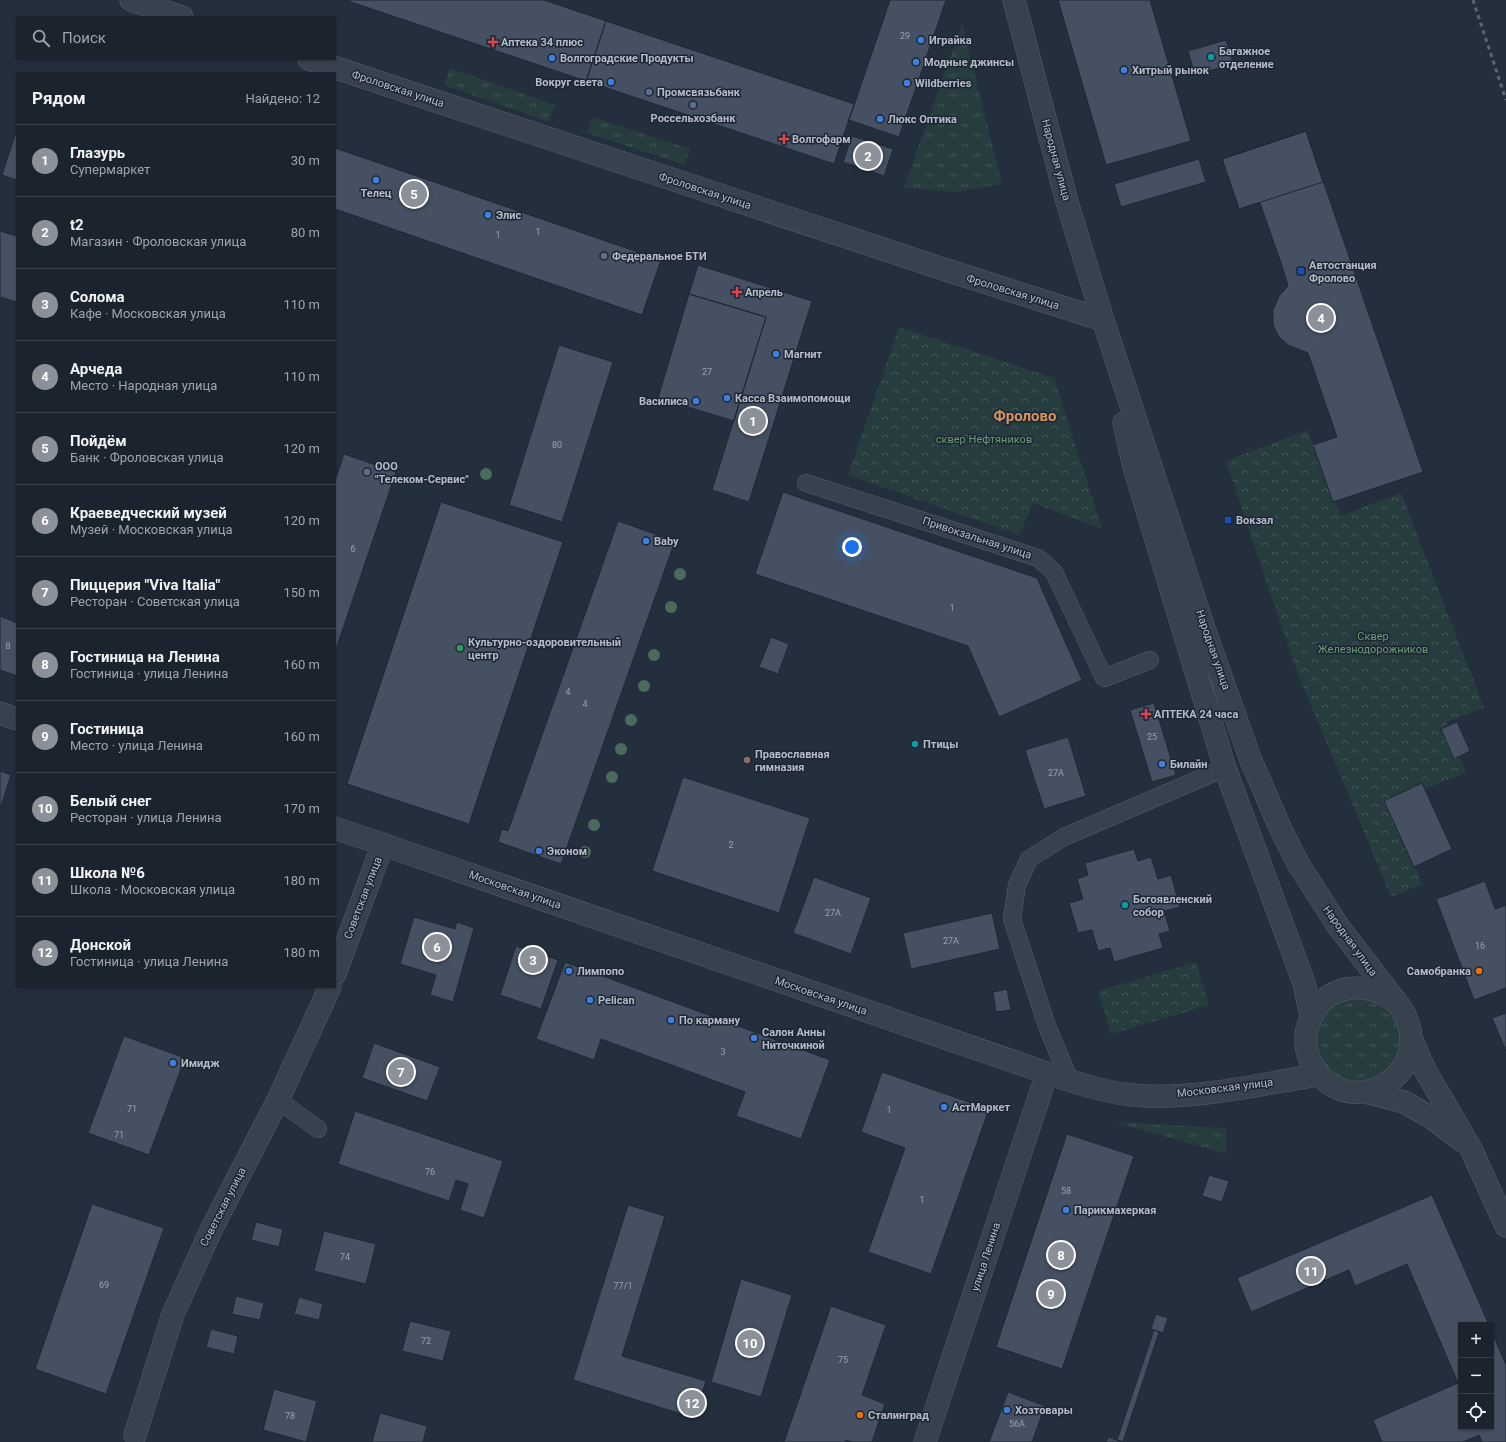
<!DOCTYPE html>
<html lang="ru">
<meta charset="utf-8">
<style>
body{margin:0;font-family:Roboto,sans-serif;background:#242b36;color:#f1f3f6}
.controls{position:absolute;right:12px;bottom:12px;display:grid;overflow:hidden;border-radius:0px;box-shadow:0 1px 3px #0004}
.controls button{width:36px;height:36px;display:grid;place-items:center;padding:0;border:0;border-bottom:1px solid #39404a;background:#1b232e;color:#f1f3f6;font:20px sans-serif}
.you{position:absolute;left:852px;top:547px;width:14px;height:14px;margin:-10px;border:3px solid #fff;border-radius:50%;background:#1a73e8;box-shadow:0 0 0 6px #1a73e833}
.badge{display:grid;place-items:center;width:26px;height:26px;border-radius:50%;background:#8c9099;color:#fff;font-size:13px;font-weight:700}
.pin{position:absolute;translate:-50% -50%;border:2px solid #fff;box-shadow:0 1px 4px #0006}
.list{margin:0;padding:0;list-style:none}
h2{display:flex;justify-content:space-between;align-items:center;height:52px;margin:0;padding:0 16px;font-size:17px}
h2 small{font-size:13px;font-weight:400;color:#a0a4aa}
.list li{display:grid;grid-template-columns:26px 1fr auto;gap:12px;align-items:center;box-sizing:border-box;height:72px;padding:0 16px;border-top:1px solid #39404a}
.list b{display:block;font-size:15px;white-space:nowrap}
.list p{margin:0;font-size:13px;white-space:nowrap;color:#a0a4aa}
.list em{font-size:13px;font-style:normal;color:#a0a4aa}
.icon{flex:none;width:22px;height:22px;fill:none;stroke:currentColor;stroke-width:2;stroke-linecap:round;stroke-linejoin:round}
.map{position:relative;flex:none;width:1506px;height:1442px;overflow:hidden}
.search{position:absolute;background:#1b232e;box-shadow:0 1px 3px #0004;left:16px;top:16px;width:320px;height:44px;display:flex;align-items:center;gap:10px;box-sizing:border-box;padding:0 14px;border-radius:0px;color:#a0a4aa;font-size:15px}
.panel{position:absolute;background:#1b232e;box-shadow:0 1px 3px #0004;left:16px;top:72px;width:320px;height:916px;border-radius:0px}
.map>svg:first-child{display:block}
.grass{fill:url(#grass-tufts)}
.park{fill:url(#park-crowns)}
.building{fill:#455162;stroke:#1f2835}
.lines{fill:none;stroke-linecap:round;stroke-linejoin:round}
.service-casing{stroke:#565f6c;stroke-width:18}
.pedestrian-casing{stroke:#565f6c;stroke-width:23}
.minor-casing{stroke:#565f6c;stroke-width:23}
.tertiary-casing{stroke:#565f6c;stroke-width:23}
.service{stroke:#38414e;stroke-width:17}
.pedestrian{stroke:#38414e;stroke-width:22}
.minor{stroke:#38414e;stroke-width:22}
.tertiary{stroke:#38414e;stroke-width:22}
.rail{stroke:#5a6575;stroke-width:3;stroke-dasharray:4 4;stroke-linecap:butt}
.tree{fill:#4b6a5d}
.shop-dot{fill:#3f7fe0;stroke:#1d2633;stroke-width:1.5}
.health-dot{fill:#e0444e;stroke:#1d2633;stroke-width:1.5}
.culture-dot{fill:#0f9aa8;stroke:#1d2633;stroke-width:1.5}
.service-dot{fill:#5c6f8a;stroke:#1d2633;stroke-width:1.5}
.transit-dot{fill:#1a4fb4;stroke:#1d2633;stroke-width:1.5}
.leisure-dot{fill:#2e9e5b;stroke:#1d2633;stroke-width:1.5}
.education-dot{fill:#8d6e63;stroke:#1d2633;stroke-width:1.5}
.food-dot{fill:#e8710a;stroke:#1d2633;stroke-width:1.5}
.labels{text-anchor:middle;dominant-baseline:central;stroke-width:3;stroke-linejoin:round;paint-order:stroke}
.number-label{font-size:9px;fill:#98a1af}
.poi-label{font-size:11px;font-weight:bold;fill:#b4bcc9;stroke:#1d2633;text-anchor:start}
.street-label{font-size:11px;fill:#b4bcc9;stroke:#1d2633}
.park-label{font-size:11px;fill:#6b9a76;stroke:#1d2633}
.district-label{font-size:15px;font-weight:bold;fill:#d59563;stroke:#1d2633}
</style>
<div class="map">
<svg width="1506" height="1442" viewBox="0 0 1506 1442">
<defs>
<pattern id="grass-tufts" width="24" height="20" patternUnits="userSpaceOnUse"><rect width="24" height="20" fill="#263c3f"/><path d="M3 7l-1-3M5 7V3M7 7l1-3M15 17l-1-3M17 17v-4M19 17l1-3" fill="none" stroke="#435659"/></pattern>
<pattern id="park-crowns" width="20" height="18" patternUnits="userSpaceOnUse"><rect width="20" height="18" fill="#263c3f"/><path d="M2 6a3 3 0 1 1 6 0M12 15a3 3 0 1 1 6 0" fill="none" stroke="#435659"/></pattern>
</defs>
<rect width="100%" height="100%" fill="#242f3e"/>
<path class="grass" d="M962,24L1002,184L956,192L904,188Z
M450,68L555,105L549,122L444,85Z
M592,117L690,149L685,165L587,133Z
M1358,997C1399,1010 1401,1014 1400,1056L1371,1084L1343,1083L1316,1054C1316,1046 1314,1034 1317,1026C1323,1008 1341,1000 1358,997Z
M1115,1122L1226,1128V1154Z"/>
<path class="park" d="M899,327L1054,378L1102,529L1033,503L1019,535L848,475Z
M1307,430L1341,516L1401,493L1484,708L1446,722L1466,773L1390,802L1422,884L1391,897L1296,669L1226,461Z
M1196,962L1209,1005L1111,1034L1098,991Z"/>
<path class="building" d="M345,0H544L606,21L586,81Z
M890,0H946L899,137L849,120Z
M1058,0H1150L1191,141L1106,165Z
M606,21L854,104L834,164L586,81Z
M1226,40L1233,64L1195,75L1188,51Z
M17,129V180L2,175Z
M1306,131L1423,472L1333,502L1313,445L1337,437L1308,353L1288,345L1279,337L1273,325V310L1279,296L1288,286L1282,266L1260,203L1239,209L1222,159Z
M1306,131L1323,182L1239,209L1222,159Z
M852,136L893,149L884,176L843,162Z
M335,148L661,260L642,315L335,209Z
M1199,159L1206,182L1121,207L1114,184Z
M0,231L17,236V302L0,297Z
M698,265L812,301L749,502L712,490L766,317L689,294Z
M689,294L766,317L734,421L658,398Z
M559,345L613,362L562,522L509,505Z
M344,454L396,472L335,652V481Z
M783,492L1037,578L1082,680L999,717L968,646L755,574Z
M441,502L563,542L469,824L347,784Z
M618,521L675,541L561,864L498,842L502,829L508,831Z
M0,616L17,623V676L0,670Z
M771,637L789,644L778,674L759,667Z
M1154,703L1176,775L1152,782L1130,710Z
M1457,722L1470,751L1454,759L1441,729Z
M1068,737L1086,796L1044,809L1025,750Z
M0,771L11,775L0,809Z
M683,777L810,818L779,913L652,871Z
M1422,783L1452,849L1414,867L1384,801Z
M1134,849L1138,861L1151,857L1158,879L1171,875L1180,907L1164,911L1170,931L1159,934L1163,948L1114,962L1110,948L1098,951L1092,930L1078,933L1069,903L1083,899L1077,879L1088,875L1085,863Z
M814,877L871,898L851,954L793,933Z
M1485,881L1495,909L1506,905V988L1474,1000L1436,899Z
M992,913L1000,949L911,969L903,933Z
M414,917L455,929L457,922L474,928L453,1002L430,995L436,975L400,964Z
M516,946L558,960L541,1009L500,995Z
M565,962L830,1060L801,1139L736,1116L745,1092L601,1039L594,1060L536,1039Z
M1007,989L1011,1010L996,1012L993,992Z
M1506,1013V1051L1492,1018Z
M124,1036L185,1058L149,1155L88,1133Z
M374,1043L440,1067L427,1101L362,1078Z
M882,1072L989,1109L931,1274L868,1252L905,1148L861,1132Z
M355,1111L503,1161L484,1218L460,1210L468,1184L456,1180L449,1201L338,1164Z
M1067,1134L1134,1156L1062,1369L996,1347Z
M1209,1175L1229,1181L1222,1202L1202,1196Z
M1432,1195L1489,1325H1461V1427H1491V1330L1506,1365V1442H1482L1479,1435L1463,1442H1382L1373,1420L1458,1383L1407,1264L1355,1286L1349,1270L1251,1312L1237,1278Z
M92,1204L164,1228L106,1394L35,1369Z
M628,1205L665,1216L622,1356L706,1381L694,1418L573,1380Z
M256,1222L283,1229L279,1247L251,1240Z
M324,1231L376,1244L366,1284L314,1271Z
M741,1279L792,1295L761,1397L711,1382Z
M236,1296L264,1303L260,1320L232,1314Z
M299,1297L323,1304L319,1320L294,1314Z
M831,1306L886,1325L862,1395L885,1404L872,1442H852L846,1440L845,1442H784Z
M1156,1314L1168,1318L1163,1333L1151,1329Z
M410,1321L451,1331L443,1361L402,1351Z
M211,1329L238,1336L234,1354L206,1347Z
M1154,1330L1159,1332L1123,1442L1117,1440Z
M274,1389L317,1401L306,1442L263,1430Z
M1008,1392L1045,1406L1032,1442H989Z
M380,1413L427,1426L423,1442H372Z
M1108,1437L1117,1440L1124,1442H1106Z"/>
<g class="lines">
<defs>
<path id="service" d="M806,483L1038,558L1054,572L1104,678L1150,660
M1070,1081L1047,1026L1012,919L1017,885L1029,859L1064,837L1225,768
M278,1100L318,1129"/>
<path id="pedestrian" d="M0,713L17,719
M335,828L1047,1073"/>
<path id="minor" d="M131,0L182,17
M309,59L934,266L1103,320
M335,974L383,844
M135,1435L173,1314L212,1228L278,1100L330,987
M925,1442L1047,1073C1070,1081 1107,1093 1132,1095C1194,1101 1258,1084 1319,1075"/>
<path id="tertiary" d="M1014,0L1067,202L1103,320L1206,634L1250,758L1282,832L1299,865L1338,926L1401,1008C1442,1075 1345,1128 1311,1062C1304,1048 1304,1032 1311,1018C1326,984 1365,980 1393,1000
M1124,423L1134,467L1225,768L1304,983L1311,1016
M1412,1040L1425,1070L1471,1149L1506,1226
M1365,1092L1404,1102L1432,1118L1461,1140"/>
</defs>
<use href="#service" class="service-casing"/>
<use href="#pedestrian" class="pedestrian-casing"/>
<use href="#minor" class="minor-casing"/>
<use href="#tertiary" class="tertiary-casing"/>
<use href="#service" class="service"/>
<use href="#pedestrian" class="pedestrian"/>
<use href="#minor" class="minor"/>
<use href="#tertiary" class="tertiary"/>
<path class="rail" d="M1473,0L1506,100"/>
</g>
<g class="tree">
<circle cx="486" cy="474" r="6"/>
<circle cx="680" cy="574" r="6"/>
<circle cx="671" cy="607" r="6"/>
<circle cx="654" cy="655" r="6"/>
<circle cx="644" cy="686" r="6"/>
<circle cx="631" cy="720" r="6"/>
<circle cx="621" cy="749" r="6"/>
<circle cx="612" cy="777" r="6"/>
<circle cx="594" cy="825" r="6"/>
<circle cx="585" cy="852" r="6"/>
</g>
<g class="shop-dot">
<circle cx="921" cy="40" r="4"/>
<circle cx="552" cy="58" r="4"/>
<circle cx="916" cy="62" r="4"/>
<circle cx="1124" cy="70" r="4"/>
<circle cx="611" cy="82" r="4"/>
<circle cx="907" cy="83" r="4"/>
<circle cx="880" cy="119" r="4"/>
<circle cx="376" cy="180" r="4"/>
<circle cx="488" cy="215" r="4"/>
<circle cx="776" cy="354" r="4"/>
<circle cx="727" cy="398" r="4"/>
<circle cx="696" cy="401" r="4"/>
<circle cx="646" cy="541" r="4"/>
<circle cx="1162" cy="764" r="4"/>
<circle cx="539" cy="851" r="4"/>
<circle cx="569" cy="971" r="4"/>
<circle cx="590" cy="1000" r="4"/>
<circle cx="671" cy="1020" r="4"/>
<circle cx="754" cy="1038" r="4"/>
<circle cx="173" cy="1063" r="4"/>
<circle cx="944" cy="1107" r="4"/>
<circle cx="1066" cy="1210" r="4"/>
<circle cx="1007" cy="1410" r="4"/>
</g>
<g class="health-dot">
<path d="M491 36h4v4h4v4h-4v4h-4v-4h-4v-4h4z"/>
<path d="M782 133h4v4h4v4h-4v4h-4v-4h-4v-4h4z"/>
<path d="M735 286h4v4h4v4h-4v4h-4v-4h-4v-4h4z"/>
<path d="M1144 708h4v4h4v4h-4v4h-4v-4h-4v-4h4z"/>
</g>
<g class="culture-dot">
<circle cx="1211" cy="57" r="4"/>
<circle cx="915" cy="744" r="4"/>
<circle cx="1125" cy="905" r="4"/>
</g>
<g class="service-dot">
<circle cx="649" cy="92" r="4"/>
<circle cx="693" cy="105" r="4"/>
<circle cx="604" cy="256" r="4"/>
<circle cx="367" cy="472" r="4"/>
</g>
<g class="transit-dot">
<rect x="1297" y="267" width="8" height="8" rx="2"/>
<rect x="1224" y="516" width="8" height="8" rx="2"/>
</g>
<circle class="leisure-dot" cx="460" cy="648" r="4"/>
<circle class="education-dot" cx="747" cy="760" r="4"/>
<g class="food-dot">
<circle cx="1479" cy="971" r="4"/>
<circle cx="860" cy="1415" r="4"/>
</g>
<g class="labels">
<g class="number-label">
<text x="905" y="36">29</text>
<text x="538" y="232">1</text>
<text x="498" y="235">1</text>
<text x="707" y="372">27</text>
<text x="557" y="445">80</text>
<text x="353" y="549">6</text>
<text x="952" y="608">1</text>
<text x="8" y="646">8</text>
<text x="568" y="692">4</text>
<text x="585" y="704">4</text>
<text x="1152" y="737">25</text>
<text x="1056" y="773">27А</text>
<text x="731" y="845">2</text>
<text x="833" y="913">27А</text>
<text x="951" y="941">27А</text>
<text x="1480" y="946">16</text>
<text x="723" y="1052">3</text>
<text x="132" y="1109">71</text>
<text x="889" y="1110">1</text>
<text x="119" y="1135">71</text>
<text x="430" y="1172">76</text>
<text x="1066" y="1191">58</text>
<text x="922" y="1200">1</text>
<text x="345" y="1257">74</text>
<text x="104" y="1285">69</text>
<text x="623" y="1286">77/1</text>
<text x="426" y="1341">72</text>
<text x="843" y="1360">75</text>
<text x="290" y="1416">78</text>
<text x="1017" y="1424">56А</text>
</g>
<g class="poi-label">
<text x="929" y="40">Играйка</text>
<text x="501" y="42">Аптека 34 плюс</text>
<text x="1219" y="51">Багажное<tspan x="1219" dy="13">отделение</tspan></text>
<text x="560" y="58">Волгоградские Продукты</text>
<text x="924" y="62">Модные джинсы</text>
<text x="1132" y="70">Хитрый рынок</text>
<text x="603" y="82" text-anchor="end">Вокруг света</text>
<text x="915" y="83">Wildberries</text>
<text x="657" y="92">Промсвязьбанк</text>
<text x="693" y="118" text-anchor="middle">Россельхозбанк</text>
<text x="888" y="119">Люкс Оптика</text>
<text x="792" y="139">Волгофарм</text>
<text x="376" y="193" text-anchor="middle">Телец</text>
<text x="496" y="215">Элис</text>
<text x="612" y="256">Федеральное БТИ</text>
<text x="1309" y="265">Автостанция<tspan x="1309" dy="13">Фролово</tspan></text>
<text x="745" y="292">Апрель</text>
<text x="784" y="354">Магнит</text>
<text x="735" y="398">Касса Взаимопомощи</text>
<text x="688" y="401" text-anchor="end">Василиса</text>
<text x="375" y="466">ООО<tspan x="375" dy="13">"Телеком-Сервис"</tspan></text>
<text x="1236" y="520">Вокзал</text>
<text x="654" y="541">Baby</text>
<text x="468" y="642">Культурно-оздоровительный<tspan x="468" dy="13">центр</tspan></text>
<text x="1154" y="714">АПТЕКА 24 часа</text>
<text x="923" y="744">Птицы</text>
<text x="755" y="754">Православная<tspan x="755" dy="13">гимназия</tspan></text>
<text x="1170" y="764">Билайн</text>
<text x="547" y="851">Эконом</text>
<text x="1133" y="899">Богоявленский<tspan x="1133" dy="13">собор</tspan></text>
<text x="577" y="971">Лимпопо</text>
<text x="1471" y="971" text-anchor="end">Самобранка</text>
<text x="598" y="1000">Pelican</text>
<text x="679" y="1020">По карману</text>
<text x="762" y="1032">Салон Анны<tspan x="762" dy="13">Ниточкиной</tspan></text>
<text x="181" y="1063">Имидж</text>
<text x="952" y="1107">АстМаркет</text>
<text x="1074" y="1210">Парикмахеркая</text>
<text x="1015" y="1410">Хозтовары</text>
<text x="868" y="1415">Сталинград</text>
</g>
<g class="street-label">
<text transform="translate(398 89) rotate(18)">Фроловская улица</text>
<text transform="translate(1056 160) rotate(75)">Народная улица</text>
<text transform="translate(705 191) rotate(18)">Фроловская улица</text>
<text transform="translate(1013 292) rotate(17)">Фроловская улица</text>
<text transform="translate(977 538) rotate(18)">Привокзальная улица</text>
<text transform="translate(1213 650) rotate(71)">Народная улица</text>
<text transform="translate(515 890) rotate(19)">Московская улица</text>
<text transform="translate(363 898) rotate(-69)">Советская улица</text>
<text transform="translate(1350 941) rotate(54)">Народная улица</text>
<text transform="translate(821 996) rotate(19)">Московская улица</text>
<text transform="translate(1225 1088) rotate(-7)">Московская улица</text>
<text transform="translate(223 1207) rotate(-63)">Советская улица</text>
<text transform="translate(986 1257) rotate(-72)">улица Ленина</text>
</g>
<g class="park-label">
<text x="984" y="439">сквер Нефтяников</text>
<text x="1373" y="636">Сквер<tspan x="1373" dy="13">Железнодорожников</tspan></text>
</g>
<g class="district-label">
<text x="1025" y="416">Фролово</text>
</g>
</g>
</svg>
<div class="controls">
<button>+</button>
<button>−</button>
<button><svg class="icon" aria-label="locate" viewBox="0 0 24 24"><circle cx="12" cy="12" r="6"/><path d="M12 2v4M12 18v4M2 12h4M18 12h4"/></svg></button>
</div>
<div class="you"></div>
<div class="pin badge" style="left:753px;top:421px">1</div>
<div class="pin badge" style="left:868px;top:156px">2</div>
<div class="pin badge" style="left:533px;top:960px">3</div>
<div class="pin badge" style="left:1321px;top:318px">4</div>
<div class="pin badge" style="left:414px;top:194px">5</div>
<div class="pin badge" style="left:437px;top:947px">6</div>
<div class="pin badge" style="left:401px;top:1072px">7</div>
<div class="pin badge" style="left:1061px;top:1255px">8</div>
<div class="pin badge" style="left:1051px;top:1294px">9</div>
<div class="pin badge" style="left:750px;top:1343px">10</div>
<div class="pin badge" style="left:1311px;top:1271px">11</div>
<div class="pin badge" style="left:692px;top:1403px">12</div>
<div class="search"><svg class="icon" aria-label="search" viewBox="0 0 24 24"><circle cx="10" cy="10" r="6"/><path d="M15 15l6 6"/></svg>Поиск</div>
<section class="panel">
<h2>Рядом<small>Найдено: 12</small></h2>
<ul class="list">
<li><span class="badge">1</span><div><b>Глазурь</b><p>Супермаркет</p></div><em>30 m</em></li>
<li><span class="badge">2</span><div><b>t2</b><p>Магазин · Фроловская улица</p></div><em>80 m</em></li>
<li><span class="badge">3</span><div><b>Солома</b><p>Кафе · Московская улица</p></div><em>110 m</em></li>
<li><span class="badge">4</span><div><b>Арчеда</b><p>Место · Народная улица</p></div><em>110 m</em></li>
<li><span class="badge">5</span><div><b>Пойдём</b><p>Банк · Фроловская улица</p></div><em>120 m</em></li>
<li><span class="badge">6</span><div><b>Краеведческий музей</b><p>Музей · Московская улица</p></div><em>120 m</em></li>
<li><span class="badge">7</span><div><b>Пиццерия &quot;Viva Italia&quot;</b><p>Ресторан · Советская улица</p></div><em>150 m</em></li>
<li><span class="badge">8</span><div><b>Гостиница на Ленина</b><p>Гостиница · улица Ленина</p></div><em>160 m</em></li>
<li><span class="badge">9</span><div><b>Гостиница</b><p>Место · улица Ленина</p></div><em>160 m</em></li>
<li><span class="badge">10</span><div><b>Белый снег</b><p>Ресторан · улица Ленина</p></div><em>170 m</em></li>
<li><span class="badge">11</span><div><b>Школа №6</b><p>Школа · Московская улица</p></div><em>180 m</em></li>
<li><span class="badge">12</span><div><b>Донской</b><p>Гостиница · улица Ленина</p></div><em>180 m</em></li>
</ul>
</section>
</div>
